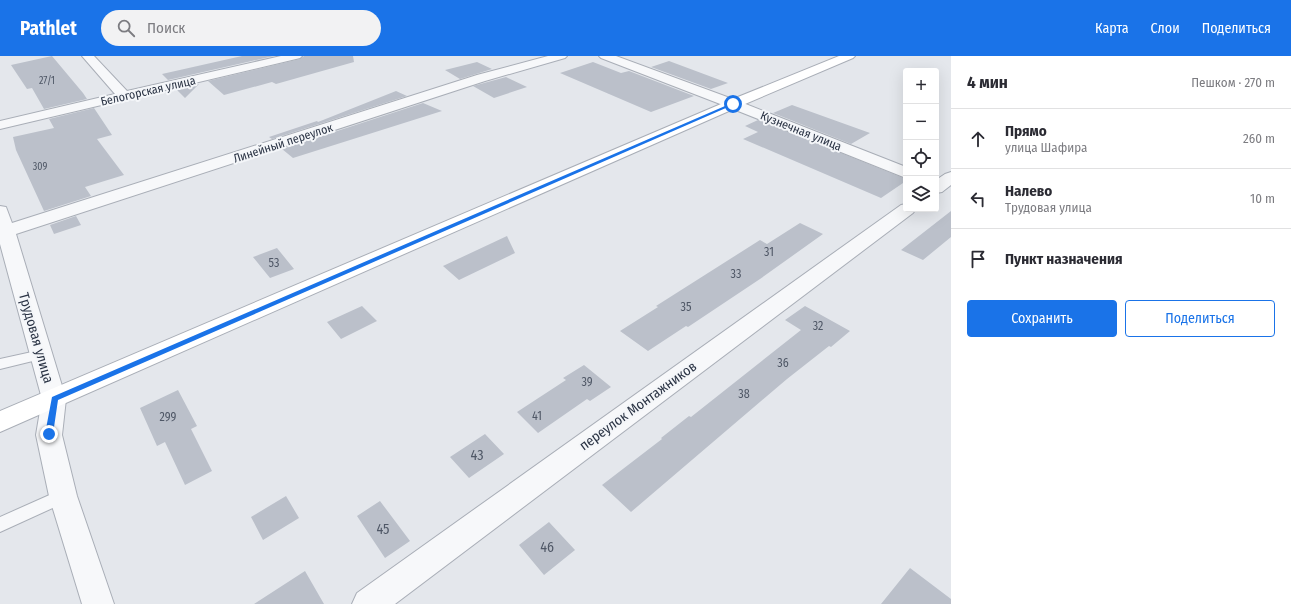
<!DOCTYPE html>
<html lang="ru">
<meta charset="utf-8">
<style>
body{margin:0;font-family:"Fira Sans Condensed",sans-serif;background:#f2f2f3;color:#2b2b33}
.controls{position:absolute;right:12px;top:12px;display:grid;overflow:hidden;border-radius:4px;box-shadow:0 4px 16px #0002}
.controls button{width:36px;height:36px;display:grid;place-items:center;padding:0;border:0;border-bottom:1px solid #e1e1e2;background:#fff;color:#2b2b33;font:20px sans-serif}
.stop{position:absolute;width:12px;height:12px;margin:-9px;border:3px solid #1a73e8;border-radius:50%;background:#fff}
.stop.end{background:#1a73e8;border-color:#fff;box-shadow:0 1px 4px #0008}
.list{margin:0;padding:0;list-style:none}
h2{display:flex;justify-content:space-between;align-items:center;height:52px;margin:0;padding:0 16px;font-size:17px}
h2 small{font-size:13px;font-weight:400;color:#7c7c81}
.list li{display:grid;grid-template-columns:26px 1fr auto;gap:12px;align-items:center;box-sizing:border-box;height:60px;padding:0 16px;border-top:1px solid #e1e1e2}
.list b{display:block;font-size:15px;white-space:nowrap}
.list p{margin:0;font-size:13px;white-space:nowrap;color:#7c7c81}
.list em{font-size:13px;font-style:normal;color:#7c7c81}
.actions{display:flex;gap:8px;padding:12px 16px}
.actions a{flex:1;padding:9px 0;border:1px solid #1a73e8;border-radius:4px;text-align:center;font-size:14px;color:#1a73e8}
.actions .main{background:#1a73e8;color:#fff}
.icon{flex:none;width:22px;height:22px;fill:none;stroke:currentColor;stroke-width:2;stroke-linecap:round;stroke-linejoin:round}
.map{position:relative;flex:none;width:951px;height:548px;overflow:hidden}
header{display:flex;align-items:center;gap:24px;box-sizing:border-box;height:56px;padding:0 20px;background:#1a73e8;color:#fff}
header strong{font-size:19px}
nav{display:flex;gap:22px;margin-inline-start:auto;font-size:14px}
.search{width:280px;height:36px;background:#f2f2f3;display:flex;align-items:center;gap:10px;box-sizing:border-box;padding:0 14px;border-radius:22px;color:#7c7c81;font-size:15px}
main{display:flex}
aside{flex:1;background:#fff}
.map>svg:first-child{display:block}
.building{fill:#bbc0ca}
.lines{fill:none;stroke-linecap:round;stroke-linejoin:round}
.lane-casing{stroke:#a9aeb7;stroke-width:2}
.street-casing{stroke:#a9aeb7;stroke-width:2}
.secondary-casing{stroke:#a9aeb7;stroke-width:2}
.lane{fill:#f7f8fa;fill-rule:evenodd}
.street{fill:#f7f8fa;fill-rule:evenodd}
.secondary{fill:#fff;fill-rule:evenodd}
.route{fill:#1a73e8}
.labels{text-anchor:middle;dominant-baseline:central;stroke-width:4;stroke-linejoin:round;paint-order:stroke}
.far-number-label{font-size:10px;fill:#4f5766}
.far-street-label{font-size:12px;fill:#2b3445;stroke:#f4f6f9}
.number-label{font-size:12px;fill:#4f5766}
.street-label{font-size:14px;fill:#2b3445;stroke:#f4f6f9}
.near-number-label{font-size:14px;fill:#4f5766}
</style>
<header>
<strong>Pathlet</strong>
<div class="search"><svg class="icon" aria-label="search" viewBox="0 0 24 24"><circle cx="10" cy="10" r="6"/><path d="M15 15l6 6"/></svg>Поиск</div>
<nav><a>Карта</a><a>Слои</a><a>Поделиться</a></nav>
</header>
<main>
<div class="map">
<svg width="951" height="548" viewBox="0 0 951 548">
<rect width="100%" height="100%" fill="#e4e7ec"/>
<path class="building" d="M52,0L83,37L87,43L44,53L32,32L27,33L11,9Z
M242,0H274L168,24L162,18Z
M304,0H353L354,6L276,28L272,26L224,39L208,25L300,3Z
M669,5L728,27L711,33L651,11Z
M477,6L492,13L460,23L445,14Z
M593,6L621,17L629,15L694,40L651,56L560,17Z
M506,21L527,31L494,42L473,30Z
M199,28L185,42L176,33Z
M396,35L407,40L272,83L269,81L317,65L318,66Z
M423,47L442,55L293,102L282,93Z
M792,49L870,77L851,88L773,57Z
M94,52L112,79L97,83L124,119L85,131L91,140L44,155L16,94L13,81L54,72L49,63Z
M758,64L906,123V125L881,142L743,83L758,76L745,70Z
M951,155V181L923,204L901,194Z
M76,160L81,169L54,178L50,169Z
M800,167L823,178L760,223L688,271L686,270L648,295L620,275L658,251L656,250L760,184L767,188Z
M507,180L515,197L459,224L443,210Z
M277,192L294,213L270,222L253,201Z
M362,250L377,265L341,283L327,266Z
M805,250L850,275L831,291L829,290L787,323L631,456L602,429L662,383L661,382L689,360L691,361L801,274L785,264Z
M584,309L611,331L590,345L587,343L538,377L517,356L566,324L563,322Z
M178,334L197,370L191,373L212,415L185,429L165,386L157,390L140,352Z
M485,378L504,398L469,422L450,401Z
M286,440L299,462L263,484L251,461Z
M380,445L410,485L385,502L357,460Z
M549,466L575,494L544,519L519,489Z
M910,512L951,543V548H881Z
M305,515L324,548H254Z"/>
<g class="lines">
<defs>
<path id="lane" d="M41,294L45,296L47,299L45,302L0,313V303Z
M63,433L68,435L71,440L68,445L0,476V461Z"/>
<path id="street" d="M82,0H94L127,35L281,0H302L300,2L296,3L0,73V65L115,38Z
M548,0H567L565,2L485,25L16,178L66,343L62,379L77,440L114,548H82L49,440L36,379L42,343L0,188V150L6,151L12,167L477,19Z
M599,0H616L738,45L906,111V122L728,51L601,2Z
M951,116V129L942,136L936,137V124L945,118Z
M906,148V153H916L913,157L395,548H352L357,537L901,149Z"/>
<path id="secondary" d="M839,0H855L853,2L738,51L0,376V355L728,45Z"/>
</defs>
<use href="#lane" class="lane-casing"/>
<use href="#street" class="street-casing"/>
<use href="#secondary" class="secondary-casing"/>
<use href="#lane" class="lane"/>
<use href="#street" class="street"/>
<use href="#secondary" class="secondary"/>
</g>
<path class="route" d="M732,47L735,48L58,344L53,378L49,382L45,378L52,341Z"/>
<g class="labels">
<g class="far-number-label">
<text x="47" y="25">27/1</text>
<text x="40" y="111">309</text>
</g>
<g class="far-street-label">
<text transform="translate(148 35) rotate(-13)">Белогорская улица</text>
<text transform="translate(801 75) rotate(22)">Кузнечная улица</text>
<text transform="translate(283 87) rotate(-18)">Линейный переулок</text>
</g>
<g class="number-label">
<text x="769" y="196">31</text>
<text x="274" y="207">53</text>
<text x="736" y="218">33</text>
<text x="686" y="251">35</text>
<text x="818" y="270">32</text>
<text x="783" y="307">36</text>
<text x="587" y="326">39</text>
<text x="744" y="338">38</text>
<text x="537" y="360">41</text>
<text x="168" y="361">299</text>
</g>
<g class="street-label">
<text transform="translate(36 282) rotate(74)">Трудовая улица</text>
<text transform="translate(638 350) rotate(-36)">переулок Монтажников</text>
</g>
<g class="near-number-label">
<text x="477" y="399">43</text>
<text x="383" y="473">45</text>
<text x="547" y="491">46</text>
</g>
</g>
</svg>
<div class="controls">
<button>+</button>
<button>−</button>
<button><svg class="icon" aria-label="locate" viewBox="0 0 24 24"><circle cx="12" cy="12" r="6"/><path d="M12 2v4M12 18v4M2 12h4M18 12h4"/></svg></button>
<button><svg class="icon" aria-label="layers" viewBox="0 0 24 24"><path d="M12 4l9 5-9 5-9-5zM3 14l9 5 9-5"/></svg></button>
</div>
<div class="stop" style="left:733px;top:48px"></div>
<div class="stop end" style="left:49px;top:378px"></div>
</div>
<aside>
<h2>4 мин<small>Пешком · 270 m</small></h2>
<ul class="list">
<li><svg class="icon" aria-label="ahead" viewBox="0 0 24 24"><path d="M12 20V5M6 11l6-6 6 6"/></svg><div><b>Прямо</b><p>улица Шафира</p></div><em>260 m</em></li>
<li><svg class="icon" aria-label="left" viewBox="0 0 24 24"><path d="M17 20v-9H6M10 6l-5 5 5 5"/></svg><div><b>Налево</b><p>Трудовая улица</p></div><em>10 m</em></li>
<li><svg class="icon" aria-label="arrive" viewBox="0 0 24 24"><path d="M6 21V4h12l-3 4 3 4H6"/></svg><div><b>Пункт назначения</b></div></li>
</ul>
<div class="actions"><a class="main">Сохранить</a><a>Поделиться</a></div>
</aside>
</main>
